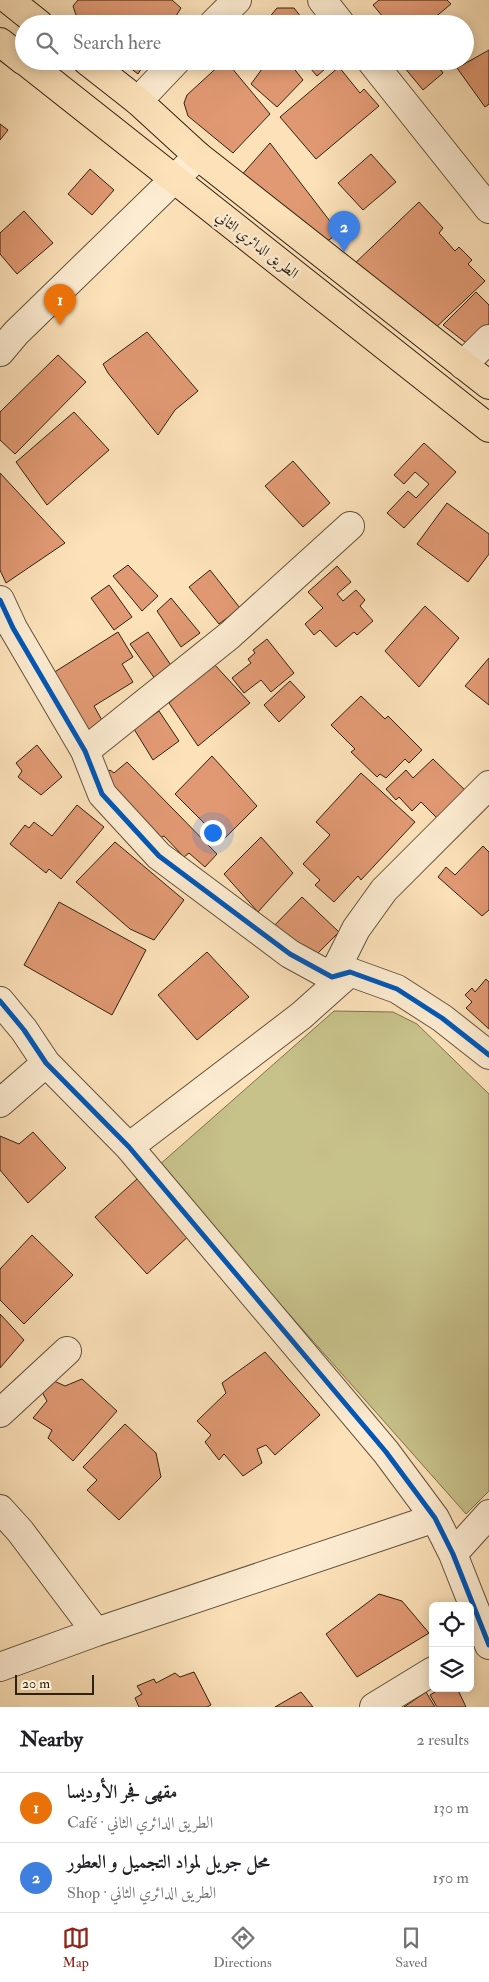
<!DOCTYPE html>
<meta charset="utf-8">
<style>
body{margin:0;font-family:"IM FELL Double Pica",Amiri,serif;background:#f6f6f6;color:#202124}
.controls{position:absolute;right:15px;bottom:15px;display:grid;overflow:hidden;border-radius:8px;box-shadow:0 2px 12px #0003}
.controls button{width:45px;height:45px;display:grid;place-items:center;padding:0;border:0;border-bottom:1px solid #e0e0e0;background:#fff;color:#202124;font:25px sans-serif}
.scale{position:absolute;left:15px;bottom:12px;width:79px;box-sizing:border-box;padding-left:5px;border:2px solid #2f2211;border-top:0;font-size:14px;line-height:18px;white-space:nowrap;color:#2f2211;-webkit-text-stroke:4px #fdecd2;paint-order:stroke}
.you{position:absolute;left:212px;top:832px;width:18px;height:18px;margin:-12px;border:4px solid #fff;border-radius:50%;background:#1a73e8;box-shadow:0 0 0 8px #1a73e833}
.badge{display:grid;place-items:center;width:32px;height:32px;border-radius:50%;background:#8f2418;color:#fff;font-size:16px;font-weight:700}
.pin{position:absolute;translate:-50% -41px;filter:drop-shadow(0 1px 2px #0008)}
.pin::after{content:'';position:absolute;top:26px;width:18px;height:15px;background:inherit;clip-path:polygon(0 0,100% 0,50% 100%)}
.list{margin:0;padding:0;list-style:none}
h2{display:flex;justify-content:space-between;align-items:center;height:65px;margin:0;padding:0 20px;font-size:21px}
h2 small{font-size:16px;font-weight:400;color:#757577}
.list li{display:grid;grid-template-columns:32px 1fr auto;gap:15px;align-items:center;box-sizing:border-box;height:70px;padding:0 20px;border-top:1px solid #e0e0e0}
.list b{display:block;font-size:19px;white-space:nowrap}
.list p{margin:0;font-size:16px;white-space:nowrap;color:#757577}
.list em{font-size:16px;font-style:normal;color:#757577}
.icon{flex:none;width:28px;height:28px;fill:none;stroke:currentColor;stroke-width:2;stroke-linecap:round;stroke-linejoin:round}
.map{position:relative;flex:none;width:489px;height:1707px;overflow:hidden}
.search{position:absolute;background:#fff;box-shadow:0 2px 12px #0003;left:15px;right:15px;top:15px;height:55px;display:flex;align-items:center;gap:12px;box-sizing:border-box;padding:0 18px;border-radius:28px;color:#757577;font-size:19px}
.sheet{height:205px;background:#fff}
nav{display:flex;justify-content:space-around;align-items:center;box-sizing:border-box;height:70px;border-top:1px solid #e0e0e0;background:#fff;font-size:14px;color:#757577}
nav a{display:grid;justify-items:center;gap:2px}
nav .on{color:#8f2418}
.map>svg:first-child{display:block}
.green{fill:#c7c18a;stroke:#7b724e}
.building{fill:#e19973;stroke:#2f2211}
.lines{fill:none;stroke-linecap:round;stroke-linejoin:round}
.minor-casing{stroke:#62523b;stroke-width:30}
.tertiary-casing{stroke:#62523b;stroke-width:30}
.primary-casing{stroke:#2f2211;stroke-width:30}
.minor{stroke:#fdecd2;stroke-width:28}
.tertiary{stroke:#fdecd2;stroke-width:28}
.primary{stroke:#fce1b9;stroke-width:28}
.cycleway-casing{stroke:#fdecd2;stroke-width:8}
.cycleway{stroke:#0057b8;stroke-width:5}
.labels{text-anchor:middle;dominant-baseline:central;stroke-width:5;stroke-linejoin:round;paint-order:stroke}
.street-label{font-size:15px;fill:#2f2211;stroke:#fdecd2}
</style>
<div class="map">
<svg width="489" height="1707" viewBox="0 0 489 1707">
<rect width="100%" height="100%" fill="#fce1b9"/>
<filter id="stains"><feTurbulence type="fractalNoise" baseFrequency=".004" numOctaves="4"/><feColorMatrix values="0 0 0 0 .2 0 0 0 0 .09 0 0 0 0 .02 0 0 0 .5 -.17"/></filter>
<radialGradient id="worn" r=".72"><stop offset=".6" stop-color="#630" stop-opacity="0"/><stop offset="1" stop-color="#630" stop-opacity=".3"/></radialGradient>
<path class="green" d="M334,1011L393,1012L417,1024L489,1094V1491L466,1514L158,1166Z"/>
<path class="building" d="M78,0H172L181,8L171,24H79L73,6Z
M379,0H447L451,4L427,24H389L373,5Z
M277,8H294L305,22L303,24H264Z
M489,50V104L485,107L457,68Z
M121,61H146L138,74Z
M224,61H226L270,114L233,153L188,116L184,103L187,95Z
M256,61H288L303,80L277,107L251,84L262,69Z
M304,61H334L317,76Z
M399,61H434L443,73L423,90Z
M339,67L360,93L364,89L379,106L316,159L280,117Z
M0,124L8,130L0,140Z
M270,143L339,233L323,244L239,178Z
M371,154L396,182L363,210L338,183Z
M90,169L114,190L92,215L68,194Z
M419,202L443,228L439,233L455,251L459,247L472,260L468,264L485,281L430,333L351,267Z
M24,211L53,243L17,274L0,254V233Z
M476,292L489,305V328L470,346L443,325Z
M147,332L198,391L175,410L158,435L108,373L103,364Z
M58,355L86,382L15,454L0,440V412Z
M74,412L109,450L47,505L16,462Z
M424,443L456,472L404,528L387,513L408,491L416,498L429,484L415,472L404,484L394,475Z
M293,461L330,503L303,527L265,486Z
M0,473L65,543L6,583L0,570Z
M447,503L489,534V554L468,582L417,544Z
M128,565L158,596L142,611L113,576Z
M337,566L351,582L337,594L343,601L356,590L365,600L360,606L373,621L357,635L354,632L336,647L320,630L314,635L305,624L323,608L308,592Z
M210,570L240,608L219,624L189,587Z
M109,585L132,617L114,630L91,598Z
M171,598L200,633L181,647L157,611Z
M425,606L459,638L419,687L385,651Z
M118,632L133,657L122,664L133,682L94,706L103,722L89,730L53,673Z
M148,632L175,671L158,683L130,644Z
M267,639L294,673L271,692L261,680L244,693L232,678L251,663L248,659L255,653L253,650Z
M489,658V705L465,686Z
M213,663L250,703L198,746L169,703Z
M290,681L305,697L279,722L264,705Z
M361,696L385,719L388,716L422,750L409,763L405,759L386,778L380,774L377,777L351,752L355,749L331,725Z
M159,711L179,741L153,760L134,729Z
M37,745L62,777L41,795L18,777L22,771L16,763Z
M212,756L257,806L222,841L175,794Z
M433,759L470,795L441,822L421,802L412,811L399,797L396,800L386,789L406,770L413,778Z
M127,762L217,854L205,867L189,853L184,857L164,836L160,838L104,776L110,770L114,773Z
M361,773L415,822L361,880L358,876L334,902L315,885L320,880L303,864L330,835L316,822Z
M77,805L104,827L61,879L49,869L46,873L10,844L25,825L29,828L34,822L52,836Z
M261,837L293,873L258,912L224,874Z
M115,842L184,900L154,940L130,929L76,882Z
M483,846L489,852V910L482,916L438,877L446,867L455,875Z
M302,897L339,932L316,955L307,947L298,956L271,929Z
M59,902L146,950L112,1015L24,965Z
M207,952L249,997L197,1040L158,995Z
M486,979L489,982V1029L466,1008L472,1002L465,995L472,988L475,992Z
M33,1132L66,1168L28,1203L0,1170V1136L19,1144Z
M137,1179L191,1234L147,1274L95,1217Z
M32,1235L73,1275L24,1324L0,1300V1269Z
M0,1314L24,1340L0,1368Z
M265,1352L320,1415L275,1455L266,1445L257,1449L262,1463L243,1476L224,1454L219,1460L205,1442L211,1435L197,1421L226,1393L222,1383Z
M82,1379L117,1411L73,1461L48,1438L52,1430L33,1418L47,1401L42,1392L52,1380L65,1386Z
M125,1424L156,1453L161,1477L119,1520L87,1490L97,1480L83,1467Z
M379,1594L402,1601L429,1633L357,1677L326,1634Z
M194,1672L211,1705L207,1707H139L135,1698L142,1694L137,1686L154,1679L156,1683L175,1673L180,1677Z
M442,1688H457L466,1707H437L430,1695Z
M301,1692L313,1707H275Z
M426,1692L435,1707H404Z"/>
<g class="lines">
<defs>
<path id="minor" d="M322,0L341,24
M213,24L237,0
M371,61L489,209
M138,101L176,61
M463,365L489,339
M0,600L13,628L85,751L102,794L159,856L290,954L332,977L350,972L397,989L442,1018L489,1055
M85,751L230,635L350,526
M332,977L356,929L384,890L489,785
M0,1001L24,1030L46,1063L129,1147L386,1452L435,1518L453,1554L489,1645
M0,1103L46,1063
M129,1147L302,1015L350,972
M0,1413L67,1351
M0,1509L20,1531L96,1632
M453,1554L489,1514
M0,1667L96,1632L435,1518
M374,1707L433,1671"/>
<path id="tertiary" d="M0,352L16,333L198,156"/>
<path id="primary" d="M9,0L39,24
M0,42L24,61
M25,61L489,428
M87,61L138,101L198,156L489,385"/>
</defs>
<use href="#minor" class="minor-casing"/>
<use href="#tertiary" class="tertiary-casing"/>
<use href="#primary" class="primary-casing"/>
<use href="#minor" class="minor"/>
<use href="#tertiary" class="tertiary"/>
<use href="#primary" class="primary"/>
<defs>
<path id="cycleway" d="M0,600L13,628L85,751L102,794L159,856L290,954L332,977L350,972L397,989L442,1018L489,1055
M0,1001L24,1030L46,1063L129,1147L386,1452L435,1518L453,1554L489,1645"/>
</defs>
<use href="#cycleway" class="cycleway-casing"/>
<use href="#cycleway" class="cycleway"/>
</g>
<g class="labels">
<g class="street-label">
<text transform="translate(257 245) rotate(38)">الطريق الدائري الثاني</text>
</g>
</g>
<rect width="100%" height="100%" filter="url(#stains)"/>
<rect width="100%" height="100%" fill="url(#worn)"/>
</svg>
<div class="controls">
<button><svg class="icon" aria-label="locate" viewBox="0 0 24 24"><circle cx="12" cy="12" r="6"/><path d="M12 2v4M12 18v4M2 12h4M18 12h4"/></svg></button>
<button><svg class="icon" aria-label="layers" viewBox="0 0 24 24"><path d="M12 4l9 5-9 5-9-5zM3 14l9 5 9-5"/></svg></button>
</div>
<div class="scale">20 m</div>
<div class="you"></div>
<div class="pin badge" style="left:60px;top:325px;background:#e8710a">1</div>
<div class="pin badge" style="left:344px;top:252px;background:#3f7fe0">2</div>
<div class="search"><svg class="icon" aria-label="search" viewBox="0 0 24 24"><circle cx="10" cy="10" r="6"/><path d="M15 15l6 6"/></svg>Search here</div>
</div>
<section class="sheet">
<h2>Nearby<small>2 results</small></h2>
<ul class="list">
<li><span class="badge" style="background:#e8710a">1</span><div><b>مقهى فجر الأوديسا</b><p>Café · الطريق الدائري الثاني</p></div><em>130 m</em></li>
<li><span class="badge" style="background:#3f7fe0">2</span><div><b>محل جويل لمواد التجميل و العطور</b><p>Shop · الطريق الدائري الثاني</p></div><em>150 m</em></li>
</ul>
</section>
<nav>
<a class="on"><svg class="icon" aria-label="map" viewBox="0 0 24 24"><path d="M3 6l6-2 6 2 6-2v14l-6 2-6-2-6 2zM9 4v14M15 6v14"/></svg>Map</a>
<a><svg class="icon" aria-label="directions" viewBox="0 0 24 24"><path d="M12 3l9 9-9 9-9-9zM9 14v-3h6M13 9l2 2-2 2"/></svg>Directions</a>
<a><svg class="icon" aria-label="saved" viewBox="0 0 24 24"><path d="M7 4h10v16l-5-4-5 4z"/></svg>Saved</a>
</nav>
